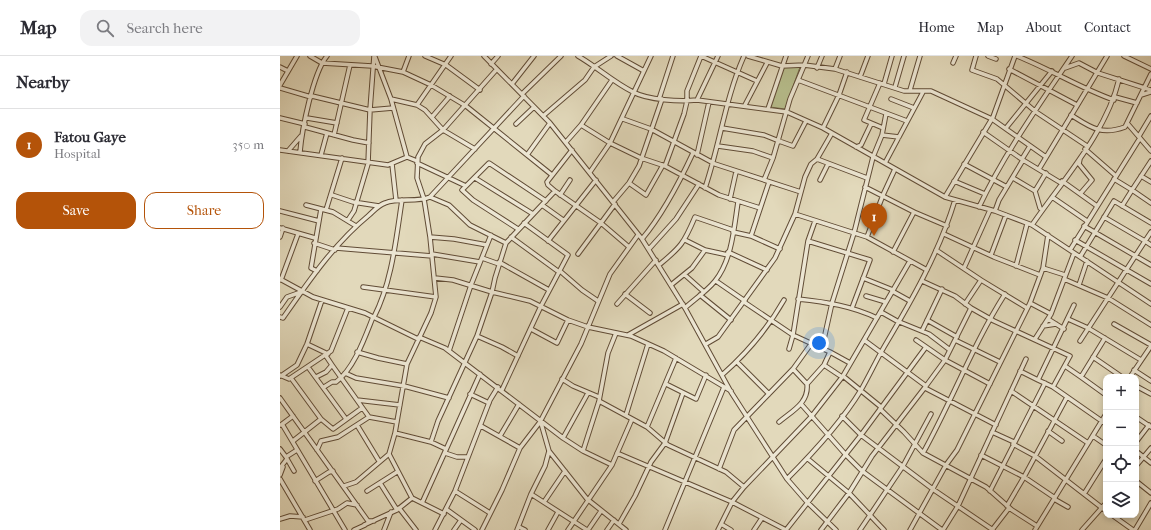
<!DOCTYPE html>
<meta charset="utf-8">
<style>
body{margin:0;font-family:"IM FELL French Canon",serif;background:#f2f2f3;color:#2b2b33}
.controls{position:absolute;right:12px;bottom:12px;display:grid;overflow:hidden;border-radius:8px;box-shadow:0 2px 6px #0003}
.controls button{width:36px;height:36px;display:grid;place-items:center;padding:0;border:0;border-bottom:1px solid #e1e1e2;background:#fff;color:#2b2b33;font:20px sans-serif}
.you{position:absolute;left:539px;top:287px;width:14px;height:14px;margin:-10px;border:3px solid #fff;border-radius:50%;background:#1a73e8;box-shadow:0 0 0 6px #1a73e833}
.badge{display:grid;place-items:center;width:26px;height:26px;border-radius:50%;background:#b45309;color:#fff;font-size:13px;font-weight:700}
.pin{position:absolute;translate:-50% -33px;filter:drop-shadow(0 1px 2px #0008)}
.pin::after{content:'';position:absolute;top:21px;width:14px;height:12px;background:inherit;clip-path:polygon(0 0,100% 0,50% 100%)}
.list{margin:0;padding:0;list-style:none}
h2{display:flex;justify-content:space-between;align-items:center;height:52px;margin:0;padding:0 16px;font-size:17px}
h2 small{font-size:13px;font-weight:400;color:#7c7c81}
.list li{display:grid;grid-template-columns:26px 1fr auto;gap:12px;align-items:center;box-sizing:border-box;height:72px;padding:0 16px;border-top:1px solid #e1e1e2}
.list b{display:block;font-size:15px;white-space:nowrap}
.list p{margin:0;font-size:13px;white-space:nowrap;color:#7c7c81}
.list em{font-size:13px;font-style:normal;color:#7c7c81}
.actions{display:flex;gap:8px;padding:12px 16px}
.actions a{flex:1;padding:9px 0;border:1px solid #b45309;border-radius:12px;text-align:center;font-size:14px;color:#b45309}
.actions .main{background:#b45309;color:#fff}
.icon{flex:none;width:22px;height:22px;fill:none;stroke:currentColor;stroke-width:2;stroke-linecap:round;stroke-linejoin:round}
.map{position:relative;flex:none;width:871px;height:474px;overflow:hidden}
header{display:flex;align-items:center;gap:24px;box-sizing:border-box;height:56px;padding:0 20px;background:#fff;border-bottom:1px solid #e1e1e2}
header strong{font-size:19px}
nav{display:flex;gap:22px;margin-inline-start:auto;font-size:14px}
.search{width:280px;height:36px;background:#f2f2f3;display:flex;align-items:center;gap:10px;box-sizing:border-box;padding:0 14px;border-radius:12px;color:#7c7c81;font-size:15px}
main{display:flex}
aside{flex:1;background:#fff}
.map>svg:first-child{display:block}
.green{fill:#b7be8d;stroke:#766e4c}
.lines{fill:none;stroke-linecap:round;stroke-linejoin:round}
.minor-casing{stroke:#614c36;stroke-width:5.5}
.minor{stroke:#ece6d3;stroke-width:3.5}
</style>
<header>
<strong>Map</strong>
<div class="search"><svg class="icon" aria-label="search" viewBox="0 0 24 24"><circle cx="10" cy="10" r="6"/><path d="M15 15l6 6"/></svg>Search here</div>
<nav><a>Home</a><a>Map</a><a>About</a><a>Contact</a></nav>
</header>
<main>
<aside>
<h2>Nearby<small></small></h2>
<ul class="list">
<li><span class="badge">1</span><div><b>Fatou Gaye</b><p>Hospital</p></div><em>350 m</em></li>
</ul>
<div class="actions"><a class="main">Save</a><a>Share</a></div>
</aside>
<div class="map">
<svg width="871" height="474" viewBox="0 0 871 474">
<rect width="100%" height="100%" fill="#e2d9bb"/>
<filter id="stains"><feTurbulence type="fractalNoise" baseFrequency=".005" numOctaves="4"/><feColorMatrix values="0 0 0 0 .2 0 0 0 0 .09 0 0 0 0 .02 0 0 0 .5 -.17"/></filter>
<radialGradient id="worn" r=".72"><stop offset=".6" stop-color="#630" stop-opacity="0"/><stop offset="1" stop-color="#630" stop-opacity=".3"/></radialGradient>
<path class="green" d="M504,11H520L505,53L490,51Z"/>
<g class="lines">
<defs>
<path id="minor" d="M30,0L42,7L92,10L123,16L151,29L186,50L272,119
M145,0L166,9L200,34
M204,0L270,67L362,183L405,252L451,336L507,423L527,446L556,474
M298,0C317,11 333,26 353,36C368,44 400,46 417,44L507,56L543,72L665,141L715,155L752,169L871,248
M337,0L364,15
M468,0L502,10L524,9L555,13L624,35H651L712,63L766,101
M696,0L692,14L717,23L756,56L807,90
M708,0L716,3
M737,0C770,13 800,32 834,44
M844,0L871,13
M95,1L111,43L127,101
M673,7L676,0
M211,8L218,0
M0,11L8,15
M537,12L542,0
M785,12L799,7L818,17L871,34
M555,13L560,0
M729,13L797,49
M123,16L129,0
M580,21L588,0
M518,24L627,65
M600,27L584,64L603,72
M232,28L254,0
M604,28L612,0
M0,29L17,0
M615,31L624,0
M0,32L31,41
M630,34L640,0
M242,38L281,0
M861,39L871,36
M32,40L90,54L113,52
M835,41L857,47
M111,43L137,49L145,54L163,74L195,93
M379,43L393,0
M611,43L634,52
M417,44L438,0
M137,49L171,0
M465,49L487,7
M488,53L506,0
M791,59C810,71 821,80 845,71L871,18
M263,60L305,24L314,11L331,0
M152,61L170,40
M0,62L25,68
M27,62L57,67
M343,63L371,73L435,108L521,136
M847,67L871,95
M236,68L254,51
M301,69L330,87L361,102L385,110L439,139L480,152
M25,71L73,84L89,87
M442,72L484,79L499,85
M543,72L559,39L567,16
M726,72L772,15
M703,76L743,104L781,127
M54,79L70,9
M602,79L619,81
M859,80L871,60
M499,85L513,90L526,65
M286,86L301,69L332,24
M438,90L473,95L493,102
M576,91L581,89L591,68
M805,93L836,120
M0,94L108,109L127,101L137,105
M8,95L21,80
M20,96C22,73 33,17 47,0
M41,99L47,77
M247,99L270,67
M417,99L429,46
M537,103L587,122
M742,103L750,90
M800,103L799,108L812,124L800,138
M137,107L186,130
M605,107L643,36
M112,108L116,144
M684,108L727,131
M385,110L404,58L407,45V35L421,0L477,25
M759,113L827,0
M310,116L330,87L371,0
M861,120L871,126
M195,122L253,158
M733,122L755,135L760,152L762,154
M834,123L852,134L871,105
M484,124L493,102L510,43L528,0
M540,124L548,108
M674,125L705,138
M782,125L817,150
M349,127L366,139L383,109
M585,131L634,156L667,170
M425,132C440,88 445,43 464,0
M275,135L321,167L349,191
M755,135L766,117
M52,139L73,146L99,150
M280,139L290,124
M150,141L169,149L190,169L226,187
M665,141L713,61L735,0
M772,141L807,165
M450,143L456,116
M333,146L349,127L359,110L382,43
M26,149L53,156L76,170
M262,149L283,164
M842,150L852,134L871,147
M699,151C724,98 759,49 792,0
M46,154L62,102
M0,155L39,165
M715,155L719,144L743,104
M515,158L587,181L647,214
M68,164L74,155L88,108L90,54L94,0
M752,169C782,125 827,76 839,23
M804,170L871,209
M0,172L35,182
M238,173L193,144L182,134L209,107L266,145
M453,176L471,180L500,193
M871,176L865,185L871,189
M664,178L714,201L760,219
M471,180L489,126
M0,181L3,172
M150,181L174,183L207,189
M231,181L279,216
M587,181L603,139L615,113
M362,183C383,158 399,127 413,97
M405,184L425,194L448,199
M795,184L871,228
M268,185L316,124
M528,185L590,204L572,252
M34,187L55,194
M56,192L152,200
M369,193L396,163L419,128
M656,194L701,224L747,252
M790,194L860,82
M448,196L487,214
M613,196L634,156
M152,198L200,206
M298,198L335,148
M711,199L726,159
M800,201L834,145L871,167
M202,202L219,208
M219,206L269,234
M379,209C401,191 404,187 415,161L453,174
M736,210L747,168
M684,212L710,154
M763,212L785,219
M37,215L31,212L41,153
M280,215L302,234L318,245
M405,219L424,236
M155,222L173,224L212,236L250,245L288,264L308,271L351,280L384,295L451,335
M583,222L613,234
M0,223L33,241L85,257L138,283
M784,223L828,242L871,269
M1,224L18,178
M436,225L465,245
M642,225L675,240L691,252L714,265L790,300L773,331
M391,229L412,212L425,194
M799,229L807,205
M83,231L156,241
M612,235L630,245
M345,238L370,257
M420,239L451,264
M586,240L606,246
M518,243C546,246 572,250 597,262
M464,246L513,279L550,296L570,307
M750,247L771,258
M337,248L376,204
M685,248L701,224
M0,251L7,241L21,236
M405,252C415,243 427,235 435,225C452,204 454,172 458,146
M601,256L617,265L649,278L670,294
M0,261L3,262C28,226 54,188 88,160C93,156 98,149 105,147C119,141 136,147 150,141L244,40
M94,261C112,226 116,183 122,144
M768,263L784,273
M788,263L808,272L861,304
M647,264L677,281
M834,268L871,289
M763,270L776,268
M251,273L277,287L288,264
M642,275L662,233
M348,279L403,248
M197,280L222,291L238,300
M139,281L165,292L283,382L303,395L332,409
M825,282L801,321L826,339
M755,283L771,258L794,197
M584,284L646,330
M636,284L665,304L710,328
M675,284L720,306
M800,285L865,185L824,161
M27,288L48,298
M426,288L438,281L495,202L515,158L525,121L531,108L537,103L552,77
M646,291L581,379L654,434L713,474
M542,292L552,247L574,177L593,101L602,79L606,58
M509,293L513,279L528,185L535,165
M169,295L191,229L211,179
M77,296L98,302L127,308
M813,301L842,321
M457,306L489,338
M52,309L89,361L117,366
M544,309L562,321
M785,310L801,321
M28,311L66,363
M513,313L527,328L544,309L550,296
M854,314L871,325
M740,315L758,324L794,249
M65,317L76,322L124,330L169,342
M0,319L9,323L51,295L68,252
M442,319C467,297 488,272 504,244
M1,320L17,309L27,288L42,244
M563,320L601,351
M36,321L46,316L52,309L46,300
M850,321L871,290
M11,322L41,363L53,373L82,352
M282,323L293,330L319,341
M758,324L773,331L826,368
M386,328L416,343L426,319
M856,330L871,338
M44,331L52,326H56C74,313 85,281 93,261
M645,332L716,369
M222,334L261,250L288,199L244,167
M731,335L808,387
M190,338L209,347
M0,342L88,465H94
M77,344L120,349
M319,345L367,371L388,389L446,416L464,431
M521,348L566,399L582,415L662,474
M600,353L624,376L643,397L706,431L732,454L757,470
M346,359L368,288
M856,361L871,371
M499,366C512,355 529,347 527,328
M261,367L269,395L307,443L346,474
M2,368L65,474
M1,369L13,360
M77,369L99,405
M201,370L240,392
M367,371L396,302
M768,375L782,385
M712,376L734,386
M115,377L151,386L166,393
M220,380L239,348
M813,380L826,389
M283,382L308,337
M13,385L41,363
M151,386L158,365L197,280L212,236L215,222L226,187L275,135L268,129L267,126L292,94
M856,386L869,369
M733,388L755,400L826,455
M0,393L6,401L17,394
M37,394L41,385L58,381L89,361
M303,395L319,345L328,297L336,277
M856,395L871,407
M165,397L177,401H188
M337,397L452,446L506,474
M643,397C672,345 693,288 725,238
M701,399L744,421L787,341
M6,401L14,415
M528,403L569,437L604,474
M856,410L871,392
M0,412L7,403
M439,413L454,374L513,313L531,288
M0,419L3,411
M0,423L30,474
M507,423C534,396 561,367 581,334C589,320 596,305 604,291C632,244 659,197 675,144
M35,425L49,416L53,415
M856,425L871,437
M100,427L117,454
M64,430L76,426L109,398
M87,435L117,416
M175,435L210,457
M710,435L765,327
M251,438L307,474
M804,438L826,403
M774,443L788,451
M264,446L285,415
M142,447L200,318
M727,450L744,421L775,442
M119,452L136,474
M166,453L195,474
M164,458L132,442L109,398L115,377L127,308L151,257L156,241L150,181L144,143L137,122L138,101L145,88L163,74L217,13
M832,459L853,474
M0,463L10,460L23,461
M25,464L58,453L67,447L77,449
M339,468L355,440L371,406L385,387L403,337
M441,468L451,474
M84,469L117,454L132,442
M239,471L245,474
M74,474L85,469
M104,474L111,456
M155,474L175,435L210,344L218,331
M174,474L181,464
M202,474L222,434L240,392L260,366L301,288L330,218L358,179
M237,474L251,438L265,410L269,395
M268,474L278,456
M288,474L332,409L352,363
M308,474L321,455
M327,474L334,464
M385,474L444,331
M438,474L452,446L464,431L531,361L563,320L630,205
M474,474L482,462
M506,474L581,379L562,360
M541,474L569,437L592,400L646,330L665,304L691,252
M580,474L623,410L651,358
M630,474L666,409L677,394L750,247L763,212L768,179
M663,474L678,450L746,303
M712,474L729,452
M755,474L826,358
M802,474L826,447
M855,474L871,447"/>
</defs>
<use href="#minor" class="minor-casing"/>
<use href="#minor" class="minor"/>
</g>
<rect width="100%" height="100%" filter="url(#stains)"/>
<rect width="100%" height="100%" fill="url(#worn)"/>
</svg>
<div class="controls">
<button>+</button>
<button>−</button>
<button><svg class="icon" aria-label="locate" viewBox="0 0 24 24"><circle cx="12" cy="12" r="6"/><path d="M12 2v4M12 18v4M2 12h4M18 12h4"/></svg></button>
<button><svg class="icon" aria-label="layers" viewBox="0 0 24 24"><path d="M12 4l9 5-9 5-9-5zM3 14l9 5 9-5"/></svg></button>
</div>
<div class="you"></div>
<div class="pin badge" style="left:594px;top:180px">1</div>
</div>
</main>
